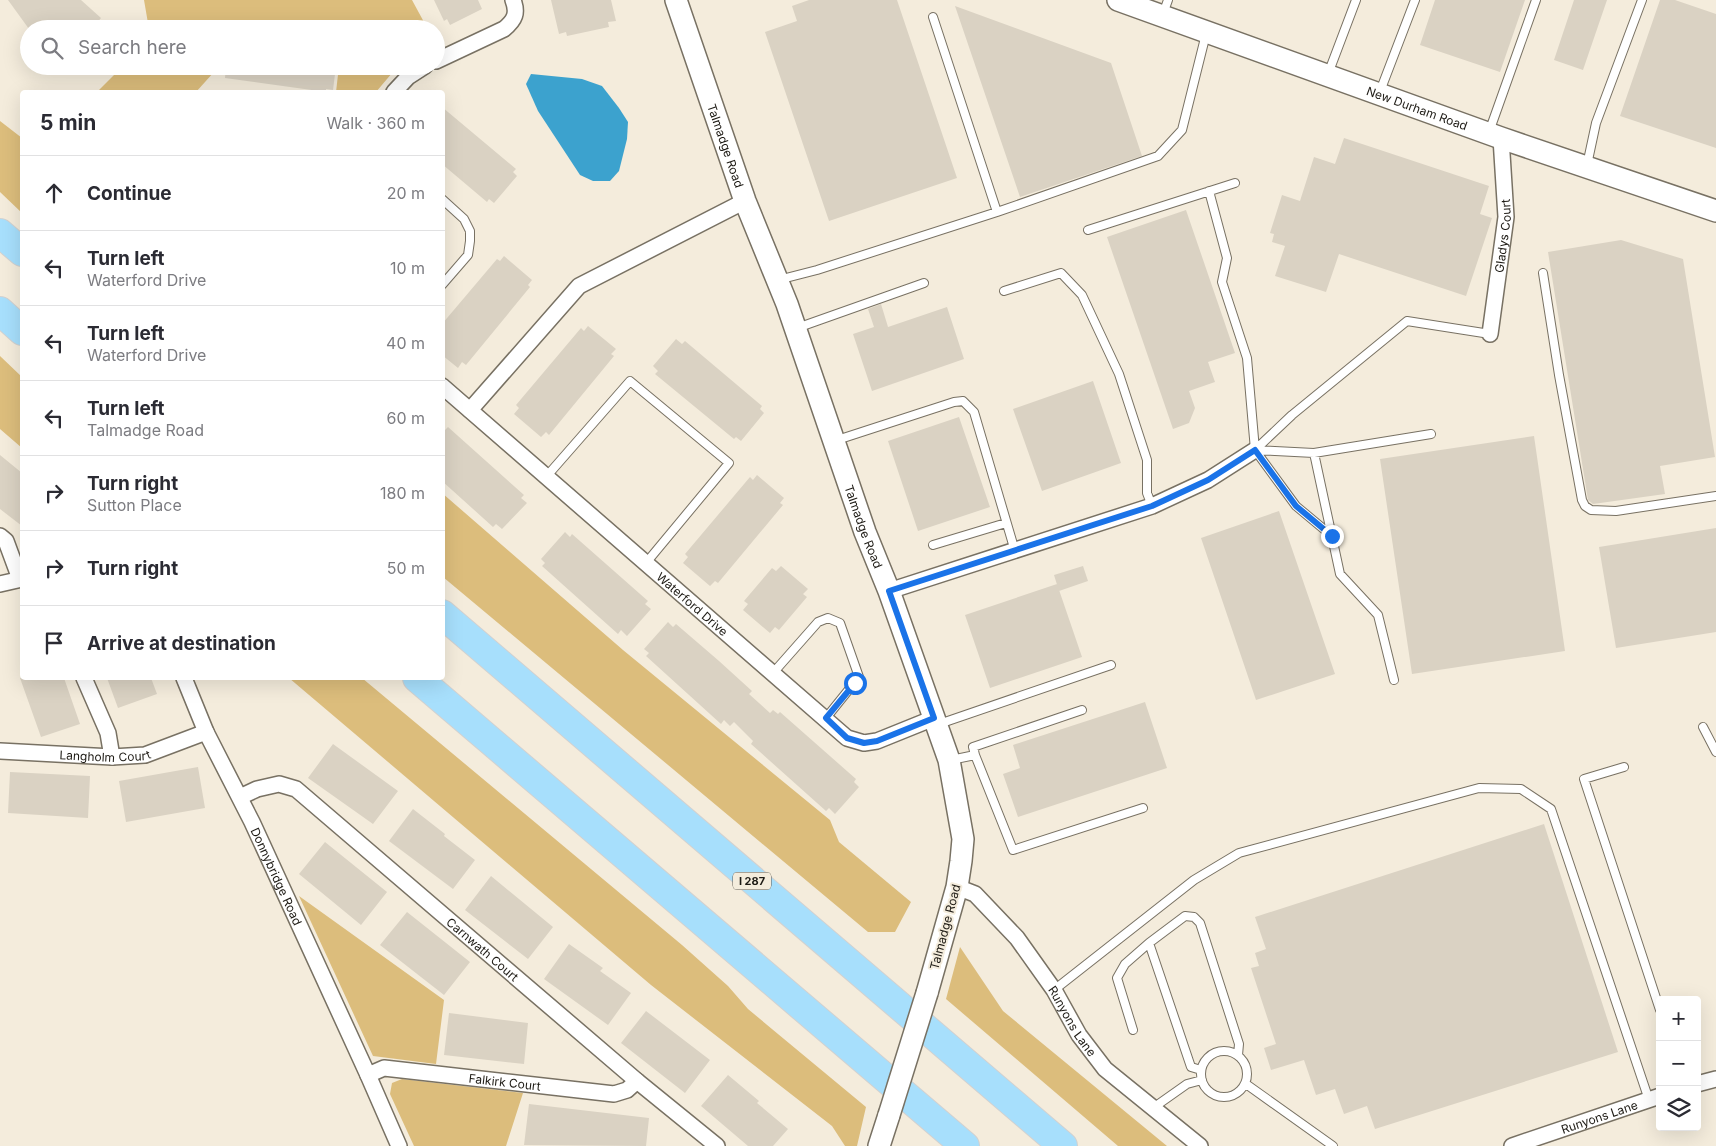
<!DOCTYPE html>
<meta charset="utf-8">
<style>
body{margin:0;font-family:Inter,sans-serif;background:#f2f2f3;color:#2b2b33}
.controls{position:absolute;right:15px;bottom:15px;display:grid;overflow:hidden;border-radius:5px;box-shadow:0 5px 20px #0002}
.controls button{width:45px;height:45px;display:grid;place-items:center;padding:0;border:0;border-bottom:1px solid #e1e1e2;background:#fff;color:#2b2b33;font:25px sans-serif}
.stop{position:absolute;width:15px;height:15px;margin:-11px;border:4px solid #1a73e8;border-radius:50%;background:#fff}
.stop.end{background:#1a73e8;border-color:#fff;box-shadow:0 1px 5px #0008}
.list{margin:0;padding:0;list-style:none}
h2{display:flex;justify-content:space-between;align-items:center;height:65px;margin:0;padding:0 20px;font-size:21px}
h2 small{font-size:16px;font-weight:400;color:#7c7c81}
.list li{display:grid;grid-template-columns:32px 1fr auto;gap:15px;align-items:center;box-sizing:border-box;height:75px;padding:0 20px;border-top:1px solid #e1e1e2}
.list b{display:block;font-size:19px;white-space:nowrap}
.list p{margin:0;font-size:16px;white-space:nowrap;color:#7c7c81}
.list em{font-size:16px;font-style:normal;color:#7c7c81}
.icon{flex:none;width:28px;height:28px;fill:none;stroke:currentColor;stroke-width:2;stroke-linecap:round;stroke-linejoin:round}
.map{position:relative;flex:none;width:1716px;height:1146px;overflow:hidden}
.search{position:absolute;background:#fff;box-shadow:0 5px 20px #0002;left:20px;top:20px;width:425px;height:55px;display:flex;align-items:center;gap:12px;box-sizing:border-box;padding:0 18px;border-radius:28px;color:#7c7c81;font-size:19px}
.panel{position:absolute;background:#fff;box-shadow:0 5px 20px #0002;left:20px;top:90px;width:425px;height:590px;border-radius:5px}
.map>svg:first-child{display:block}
.green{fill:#dcbd7c}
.water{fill:#3ca2ce}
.building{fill:#dad2c3}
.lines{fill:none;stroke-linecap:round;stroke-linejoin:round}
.lane-casing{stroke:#787163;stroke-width:10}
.street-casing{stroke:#787163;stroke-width:18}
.secondary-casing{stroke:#787163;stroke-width:24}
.highway-casing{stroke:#d2d1d0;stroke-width:30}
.lane{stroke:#fff;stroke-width:8}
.street{stroke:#fff;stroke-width:15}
.secondary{stroke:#fff;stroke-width:21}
.highway{stroke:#a7dffc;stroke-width:28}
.secondary-bridge-casing{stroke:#787163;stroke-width:24;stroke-linecap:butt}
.secondary-bridge{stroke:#fff;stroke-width:21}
.route{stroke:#1a73e8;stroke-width:6}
.labels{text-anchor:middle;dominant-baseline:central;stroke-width:4;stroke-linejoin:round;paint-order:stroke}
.shield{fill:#f4ecdc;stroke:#5e5950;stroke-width:1}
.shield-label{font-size:11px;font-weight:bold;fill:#1d1a14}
.street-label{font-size:12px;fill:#1d1a14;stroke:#f4ecdc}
</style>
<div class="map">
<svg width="1716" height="1146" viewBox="0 0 1716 1146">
<rect width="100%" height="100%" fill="#f4ecdc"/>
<path class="green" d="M144,0H412L425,24L423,29H149Z
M123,66H215L214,72L196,92H97Z
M339,66H398L376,92H336Z
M0,121L22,138V213L0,192Z
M0,356L22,377V448L0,429Z
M442,493L623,650L830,820L839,842L911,902L895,932H868L443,577Z
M289,678H362L682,945L728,986L748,1009L866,1107L857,1146H845L832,1126L651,985Z
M299,896L444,1000L436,1064L373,1056Z
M960,947L1003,1011L1167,1146H1118L946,999Z
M402,1079L523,1093L506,1146H414L390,1094L392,1083Z"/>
<path class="water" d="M531,74L582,79L602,86L619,108L628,122L627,139L619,171L610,181H593L580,175L538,111L526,84Z"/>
<path class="building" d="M8,0H81L101,18L92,29H29Z
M434,0H478L482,9L450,25L447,19L444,21Z
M551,0H611L616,21L608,22L609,27L567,36L566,32L559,34Z
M809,0H897L957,178L829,221L765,32L797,21L792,6Z
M1435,0H1525L1500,72L1420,45Z
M1574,0H1607L1583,70L1554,60Z
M1660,0H1675L1716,14V148L1620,116Z
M955,6L1111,63L1142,156L1020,197Z
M226,66H336L333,90L326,89V92L225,78Z
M442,107L516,169L513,172L517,176L494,203L489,199L487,202L442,164Z
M1344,138L1489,186L1480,214L1492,218L1466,296L1339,254L1326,292L1275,276L1285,246L1272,242L1274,234L1270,233L1282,195L1300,201L1314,157L1335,164Z
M1186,210L1235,353L1208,362L1215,382L1189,391L1195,408L1189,423L1173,429L1107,237Z
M1621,240L1683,259L1715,457L1660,466L1665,494L1593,504L1588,500L1548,252Z
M504,256L532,280L528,285L530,287L466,365L462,362L458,368L442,355V324L497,259L500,261Z
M881,304L888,327L947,307L964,359L872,391L853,334L874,327L868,309Z
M588,326L616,349L611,354L614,356L549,435L546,432L541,437L514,414L519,408L516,405L581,328L584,331Z
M676,339L682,344L685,341L762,406L760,409L764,413L741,441L736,437L734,439L655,374L658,371L653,366Z
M1093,381L1121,463L1042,491L1013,409Z
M959,417L990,507L918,531L888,441Z
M448,427L524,495L521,498L527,503L502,529L496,524L493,527L442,481V433Z
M1534,436L1565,651L1412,674L1380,459Z
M0,455L22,473V526L0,509Z
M757,475L784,498L780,503L783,505L718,583L715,581L710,586L683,563L688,557L685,554L750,477L753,480Z
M1279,511L1335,674L1256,700L1201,538Z
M1716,528V632L1616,648L1599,547Z
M565,532L570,537L572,534L648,601L645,604L651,609L627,636L621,630L618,634L542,566L545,563L541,559Z
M781,566L808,589L803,594L807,597L779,630L775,627L770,633L743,610L748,604L744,601L772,568L776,571Z
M1083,566L1088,581L1059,591L1054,575Z
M1057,584L1082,657L990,688L965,615Z
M668,622L673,627L676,624L719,661L752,691L749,694L770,713L773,710L778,714L780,712L856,779L854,782L859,787L835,814L829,808L826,811L751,744L753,741L734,722L730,726L724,720L721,724L646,656L649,653L644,649Z
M20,678H64L80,724L41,737Z
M107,678H151L157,694L118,708Z
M1145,702L1167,768L1018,817L1003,774L1020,768L1013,745Z
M333,744L398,791L373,824L308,778Z
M198,767L205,808L126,822L119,781Z
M10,772L90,776L88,818L8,813Z
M413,809L445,834L444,836L475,860L453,889L389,841Z
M1544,824L1618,1052L1375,1129L1367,1106L1344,1114L1335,1089L1316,1095L1304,1060L1271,1070L1264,1048L1276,1044L1251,968L1259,966L1255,953L1266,949L1255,917Z
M325,842L387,892L361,925L299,874Z
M491,876L553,927L528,959L465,910Z
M407,912L470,962L444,995L380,945Z
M569,944L603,968L600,971L631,993L608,1025L544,979Z
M646,1011L710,1060L685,1093L621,1043Z
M449,1013L528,1023L524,1064L444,1055Z
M728,1075L759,1101L757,1103L788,1129L773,1146H748L701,1106Z
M529,1104L649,1118L646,1146L524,1145Z"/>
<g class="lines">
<defs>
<path id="lane" d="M1163,14L1168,0
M933,17L997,212
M1328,74L1356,0
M1379,94L1415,0
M1489,132L1536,0
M1587,165L1596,123L1642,0
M1209,191L1227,258L1222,282L1247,358L1255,450L1296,506L1332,536
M442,199L464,219L470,231V241L468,255L442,285
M1088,230L1235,183
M1543,273L1559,375L1582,500L1585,506L1591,510L1616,511L1716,496
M778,280L817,270L997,212L1158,156L1182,130L1206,34
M1004,291L1061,273L1082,295L1119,374L1147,460V493L1152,506
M797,328L924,283
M834,441L954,402L963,401L974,412L1015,551
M1255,450L1292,415L1407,321L1490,334
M1255,450L1314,453L1431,434
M1314,453L1340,574L1378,615L1394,680
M546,477L630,381L729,463L646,563
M933,545L1006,523
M773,673L818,622L828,618L840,623L859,677L826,718
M939,724L1111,665
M1703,727L1716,752
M975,755L973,747L1082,710
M951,760L975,755L1013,850L1143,808
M1624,767L1584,779L1660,1010
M1054,990L1194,880L1239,853L1479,788L1521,789L1551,809L1649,1100
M1133,1030L1117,978L1125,964L1149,943
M1201 1074a23 23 0 1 1 46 0a23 23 0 1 1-46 0Z
M1201,1070L1191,1067L1149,943L1185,916L1194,917L1200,923L1239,1044L1238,1055
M1246,1084L1333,1146
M1153,1108L1187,1084L1202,1080"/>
<g id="street">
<path d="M436,61L504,29C515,20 518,13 513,0"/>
<path d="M394,92L408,77L425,66"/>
<path id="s1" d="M1490,334L1506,217L1501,138"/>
<path id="s2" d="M442,386L847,738L864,743L877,741L934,718"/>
<path d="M470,410L579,286L745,201"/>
<path d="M0,536L6,541L20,579"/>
<path d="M0,584L22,579"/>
<path d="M889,591L1152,506L1208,480L1255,450"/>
<path d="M84,678L108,733L112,757"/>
<path id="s3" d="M184,678L206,732L252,822L368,1075L399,1146"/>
<path id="s4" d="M0,751L112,757L145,755L206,732"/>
<path id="s5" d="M240,797L257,789L279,784L296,789L637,1081L717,1146"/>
<path id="s6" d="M957,887L975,894L1017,938L1054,990L1079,1035L1105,1069L1200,1146"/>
<path id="s7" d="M368,1075L384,1068L614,1094L627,1090L637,1081"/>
<path d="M1697,1084L1716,1079"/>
<path id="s8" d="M1512,1146L1660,1096"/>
</g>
<g id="secondary">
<path id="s9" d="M676,0L745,201L787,304L865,532L889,591L949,760L963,839L961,861L957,887L927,993"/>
<path id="s10" d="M1118,0L1501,138L1716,211"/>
<path d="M879,1146L889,1115"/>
</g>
<path id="highway" d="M0,233L22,252
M0,311L22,331
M442,614L1063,1146
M417,678L965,1146"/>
</defs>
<use href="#lane" class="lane-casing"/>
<use href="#street" class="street-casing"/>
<use href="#secondary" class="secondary-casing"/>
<use href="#highway" class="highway-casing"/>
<use href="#lane" class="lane"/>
<use href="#street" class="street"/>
<use href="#secondary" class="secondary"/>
<use href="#highway" class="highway"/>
<defs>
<path id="secondary-bridge" d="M889,1115L927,993"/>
</defs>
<use href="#secondary-bridge" class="secondary-bridge-casing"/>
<use href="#secondary-bridge" class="secondary-bridge"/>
</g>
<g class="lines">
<path class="route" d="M855,683L826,718L847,738L864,743L877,741L934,718L889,591L1152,506L1208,480L1255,450L1296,506L1332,536"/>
</g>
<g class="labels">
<rect class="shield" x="733" y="872.5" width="38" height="17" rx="4"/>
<g class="shield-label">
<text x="752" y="881">I 287</text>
</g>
<g class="street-label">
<text stroke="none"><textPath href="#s10" startOffset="318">New Durham Road</textPath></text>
<text stroke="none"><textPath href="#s9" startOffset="154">Talmadge Road</textPath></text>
<text stroke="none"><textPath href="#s1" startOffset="99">Gladys Court</textPath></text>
<text stroke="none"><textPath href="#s9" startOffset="559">Talmadge Road</textPath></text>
<text stroke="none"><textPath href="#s2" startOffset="332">Waterford Drive</textPath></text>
<text stroke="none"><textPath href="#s4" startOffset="105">Langholm Court</textPath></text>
<text stroke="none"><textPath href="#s3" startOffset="219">Donnybridge Road</textPath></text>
<text transform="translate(945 927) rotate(-75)">Talmadge Road</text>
<text stroke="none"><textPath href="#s5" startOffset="305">Carnwath Court</textPath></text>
<text stroke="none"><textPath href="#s6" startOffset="180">Runyons Lane</textPath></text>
<text stroke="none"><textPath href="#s7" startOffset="139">Falkirk Court</textPath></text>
<text stroke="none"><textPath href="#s8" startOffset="92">Runyons Lane</textPath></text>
</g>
</g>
</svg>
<div class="controls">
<button>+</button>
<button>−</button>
<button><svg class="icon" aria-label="layers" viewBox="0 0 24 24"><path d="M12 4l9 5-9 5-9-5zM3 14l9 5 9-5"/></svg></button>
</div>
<div class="stop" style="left:855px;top:683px"></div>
<div class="stop end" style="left:1332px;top:536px"></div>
<div class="search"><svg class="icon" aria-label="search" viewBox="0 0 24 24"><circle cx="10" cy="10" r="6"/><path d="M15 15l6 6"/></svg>Search here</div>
<section class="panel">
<h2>5 min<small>Walk · 360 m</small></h2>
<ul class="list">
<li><svg class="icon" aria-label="ahead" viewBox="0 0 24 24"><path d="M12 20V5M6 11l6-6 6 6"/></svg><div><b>Continue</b></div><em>20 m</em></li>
<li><svg class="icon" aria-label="left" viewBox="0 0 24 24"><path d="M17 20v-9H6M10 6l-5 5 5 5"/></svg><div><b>Turn left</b><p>Waterford Drive</p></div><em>10 m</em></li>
<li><svg class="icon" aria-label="left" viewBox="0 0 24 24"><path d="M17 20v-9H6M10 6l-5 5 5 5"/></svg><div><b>Turn left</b><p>Waterford Drive</p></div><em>40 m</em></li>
<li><svg class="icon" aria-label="left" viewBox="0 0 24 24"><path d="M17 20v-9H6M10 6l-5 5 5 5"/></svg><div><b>Turn left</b><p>Talmadge Road</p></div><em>60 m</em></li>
<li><svg class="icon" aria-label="right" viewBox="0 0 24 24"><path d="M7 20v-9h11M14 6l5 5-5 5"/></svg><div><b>Turn right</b><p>Sutton Place</p></div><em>180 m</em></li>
<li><svg class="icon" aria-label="right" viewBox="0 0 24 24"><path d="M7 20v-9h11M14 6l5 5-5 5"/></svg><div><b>Turn right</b></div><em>50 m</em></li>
<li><svg class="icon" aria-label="arrive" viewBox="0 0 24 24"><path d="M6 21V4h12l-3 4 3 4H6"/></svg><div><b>Arrive at destination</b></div></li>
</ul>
</section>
</div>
